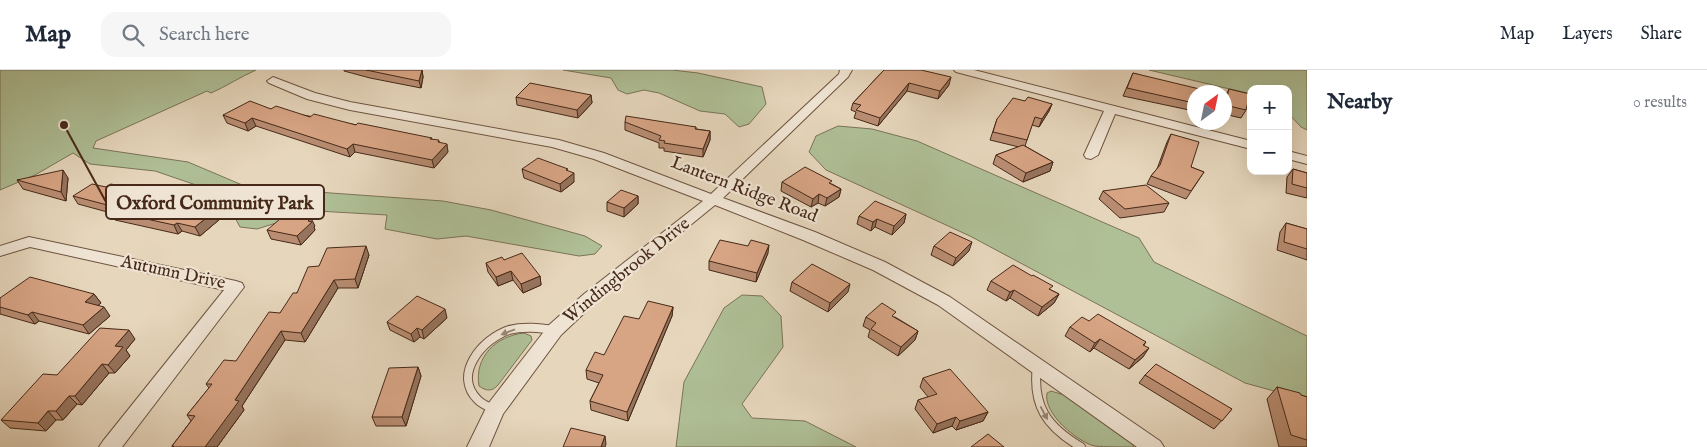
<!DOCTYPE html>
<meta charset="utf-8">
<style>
body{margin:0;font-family:"IM FELL English",serif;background:#f6f6f7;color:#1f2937}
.controls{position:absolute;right:15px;top:15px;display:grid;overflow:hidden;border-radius:10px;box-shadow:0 5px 20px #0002}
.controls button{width:45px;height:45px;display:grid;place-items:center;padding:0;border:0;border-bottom:1px solid #e0e1e3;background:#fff;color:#1f2937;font:25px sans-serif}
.compass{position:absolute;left:1187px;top:15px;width:45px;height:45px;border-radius:50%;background:#fff;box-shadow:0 5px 20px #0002;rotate:33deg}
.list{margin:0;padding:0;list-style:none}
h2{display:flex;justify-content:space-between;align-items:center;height:65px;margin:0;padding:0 20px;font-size:21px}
h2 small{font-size:16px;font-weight:400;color:#747a83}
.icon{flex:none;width:28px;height:28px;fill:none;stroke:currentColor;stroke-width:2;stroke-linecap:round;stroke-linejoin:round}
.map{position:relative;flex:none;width:1307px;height:377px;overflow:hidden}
header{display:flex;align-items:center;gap:30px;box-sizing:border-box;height:70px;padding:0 25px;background:#fff;border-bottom:1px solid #e0e1e3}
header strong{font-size:24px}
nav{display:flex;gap:28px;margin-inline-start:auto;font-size:18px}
.search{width:350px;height:45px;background:#f6f6f7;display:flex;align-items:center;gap:12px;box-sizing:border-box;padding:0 18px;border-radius:15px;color:#747a83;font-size:19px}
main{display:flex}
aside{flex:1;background:#fff}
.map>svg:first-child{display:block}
.green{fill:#afbf96;stroke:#7a7457}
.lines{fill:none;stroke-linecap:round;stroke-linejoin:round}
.service-casing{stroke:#6e5441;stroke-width:10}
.minor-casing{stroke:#6e5441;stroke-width:2}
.service{stroke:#efe4d3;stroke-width:8}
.minor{fill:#efe4d3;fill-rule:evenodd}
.wall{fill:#b98d72;stroke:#462918}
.shaded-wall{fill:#96735c;stroke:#462918}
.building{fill:#d7a484;stroke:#462918}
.oneway{fill:#9a8676}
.labels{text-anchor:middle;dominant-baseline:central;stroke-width:4.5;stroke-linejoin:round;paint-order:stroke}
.street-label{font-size:18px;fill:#462918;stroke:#efe4d3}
.leader{fill:none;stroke:#462918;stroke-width:2}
.callout-dot{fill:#462918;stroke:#efe4d3;stroke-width:2}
.callout{fill:#efe4d3;stroke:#462918;stroke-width:2}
.callout-label{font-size:19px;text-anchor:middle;font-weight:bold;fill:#462918}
</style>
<header>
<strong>Map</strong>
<div class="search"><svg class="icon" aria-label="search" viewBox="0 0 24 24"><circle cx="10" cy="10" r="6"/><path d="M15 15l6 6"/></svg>Search here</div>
<nav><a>Map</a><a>Layers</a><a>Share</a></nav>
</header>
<main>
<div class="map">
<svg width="1307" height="377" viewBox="0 0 1307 377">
<rect width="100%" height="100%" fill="#e6d6bc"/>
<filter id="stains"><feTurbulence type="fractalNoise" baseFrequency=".004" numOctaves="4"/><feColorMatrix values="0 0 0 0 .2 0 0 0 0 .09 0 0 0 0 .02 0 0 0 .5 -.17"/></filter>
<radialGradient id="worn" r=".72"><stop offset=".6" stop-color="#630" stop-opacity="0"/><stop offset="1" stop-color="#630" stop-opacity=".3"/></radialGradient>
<path class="green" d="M0,0H256C240,7 227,16 211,23L207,21L96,71L93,78L188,92L247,117L443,131L491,140L585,166L602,176L595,184L579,186L466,166L437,169L385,159L387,145L300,140L276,153L257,159L240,157L233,144L235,134L202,117L155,101L90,94L73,83L35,105L0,120Z
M563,0H672L698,3L762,17L766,34L749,54L739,57L725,44L700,41L659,23L644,20L627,24L618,20L611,8Z
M1149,0H1307V60L1301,57L1288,43V19H1251V24Z
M838,56L872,59L917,71L1139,168L1154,192L1307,266V330L1245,313L970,166L826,100L809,82L816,66Z
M742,225L762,226L781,246L783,277L742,334L752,348L805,351L856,377H676L684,312L724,238Z
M524,263L531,266L532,270L498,315C492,322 486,321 479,316C474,287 496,266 524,263Z
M1051,321L1064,325L1129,370L1134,377C1121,377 1106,377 1094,376C1077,371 1043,344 1047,323Z"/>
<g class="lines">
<defs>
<path id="service" d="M1037,296C1032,336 1047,357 1081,377
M495,340C490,337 483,335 478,330C452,305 482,269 509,260C524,256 540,258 555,260"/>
<path id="minor" d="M840,0H852L848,7L723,128L815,162L885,192L950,227L1160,371L1164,377H1137L938,235L873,200L803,170L715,135L596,232L561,265L503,344L489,377H467L488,334L549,255L584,224L703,131L594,89L552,77L350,40L307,29L269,13L267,11L273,7L315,23L350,32L559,70L604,83L711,124L839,4Z
M954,0H974L1251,71V79L1115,44L1098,85L1091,89L1086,88L1084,85L1104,41L956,2Z
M1288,81L1307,86V94L1288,89Z
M29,167L236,211L242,213L244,217L122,377H99L103,371L224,220L30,177L0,186V176Z"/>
</defs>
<use href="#service" class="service-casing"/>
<use href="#minor" class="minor-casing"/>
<use href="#service" class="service"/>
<use href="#minor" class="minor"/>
</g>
<path class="wall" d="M344,0H422L423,7L421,18L370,8L344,1Z
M884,0L949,15L938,29L907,21L878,56L854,48L856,42L851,40L853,33Z
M1133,3L1194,22V41L1123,26Z
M1229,19L1246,40L1241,48L1224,44V29Z
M591,25L592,33L578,48L517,35L516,27Z
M1025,31L1052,34L1049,41L1039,57L1032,55L1025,76L1053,92L1050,101L1023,112L993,94L996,85L1019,77L990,70L997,49Z
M271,39L432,69L440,72L448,82L434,98L355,82L350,87L256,56L248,61L227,53L223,45Z
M625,52L696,57V59L710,61V70L703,87L664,81V78H659V73L625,60Z
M1171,64L1191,97L1204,102L1186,129L1147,114L1151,106L1157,99L1167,72Z
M522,99L568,101L574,112L561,122L524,108Z
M1293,99L1307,103V128L1286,123L1287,107Z
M68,108L66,131L23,119L17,110Z
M782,112L832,114L841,119L839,127L825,136L818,133L811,137L781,121Z
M106,117L170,128L172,131L220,149L200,166L182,161L178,164L115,150L111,143L78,134L73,126Z
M1103,121L1169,133L1164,142L1120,148L1099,129Z
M638,126V134L624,147L607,141V132Z
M906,144L904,153L892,165L875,157L871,161L857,154L859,146Z
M1286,153L1307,159V190L1277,180L1280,162Z
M315,156L314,157L315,160L301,175L271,169L267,160Z
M934,176L969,181L953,196L931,185Z
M768,183L756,212L709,200V191Z
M369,185L358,218H338L305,272L285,270L242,336L244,340L217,377H172V376L191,351L187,345L209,318L206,314L236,291L280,243L319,196Z
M504,190L540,206L541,215L523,223L513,210L498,216L488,202L486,193Z
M991,211L1051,220L1059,224L1054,233L1038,246L1010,228L1006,231L987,220Z
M792,212L848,222L828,242L790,221Z
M94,224L101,233L98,235L110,246L89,264L39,251L35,254L0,244V228Z
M673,237L672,246L628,351L591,340L590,331L599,313L587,309L586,300L604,285L639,249Z
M866,247H895L918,261L915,270L898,286L868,267L870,260L863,256Z
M447,248L424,269L420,267L414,272L390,260L387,252Z
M1089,251L1146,272L1144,275L1143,287L1129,299L1094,278L1090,282L1065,266L1070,257Z
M135,269L126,280L130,286L115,303H109L82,335L77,334L63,350H56L46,361L10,358L1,350L57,305Z
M418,297L421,306L406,356H376L372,347Z
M1145,305L1232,339L1214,359L1139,313Z
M923,308L988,342L983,351L956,360L952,356L933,363L915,339L918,330L928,327L920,317Z
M1277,317L1307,327V377H1279L1267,329Z"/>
<path class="shaded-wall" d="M422,0L423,7L421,18L419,11Z
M951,7L949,15L938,29L940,21Z
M909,13L907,21L878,56L880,48Z
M591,25L592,33L578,48L577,40Z
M1052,34L1049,41L1039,57L1042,49Z
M252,48L256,56L248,61L245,53Z
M710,61V70L703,87V79Z
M353,74L355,82L350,87L347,79Z
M447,74L448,82L434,98L432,90Z
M1053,92L1050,101L1023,112L1026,103Z
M63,100L68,108L66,131L61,122Z
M574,103V112L561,122L560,114Z
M841,119L839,127L825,136L827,128Z
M819,124L818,133L811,137L813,129Z
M638,126V134L624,147V138Z
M216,140L220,149L200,166L195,157Z
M906,144L904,153L892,165L894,156Z
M311,148L315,156L314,157L315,160L301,175L297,166L308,151Z
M877,149L875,157L871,161L873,152Z
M177,153L182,161L178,164L174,155Z
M972,172L969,181L953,196L956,188Z
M769,175L768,183L756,212L757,203Z
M366,176L369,185L358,218L355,209Z
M511,201L513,210L498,216L496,207Z
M540,206L541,215L523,223L521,214Z
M334,210L338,218L305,272L301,263Z
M850,214L848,222L828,242L830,233Z
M1014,220L1010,228L1006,231L1010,222Z
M94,224L101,233L91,241L85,232Z
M1059,224L1054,233L1038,246L1042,237Z
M104,237L110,246L89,264L83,255Z
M673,237L672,246L628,351L627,342Z
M445,239L447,248L424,269L422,260Z
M32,242L39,251L35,254L28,245Z
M417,258L420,267L414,272L411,264Z
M129,260L135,269L126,280L130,286L115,303L108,295L115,276Z
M281,261L285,270L242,336L244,340L217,377H205L235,330Z
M918,261L915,270L898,286L901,277Z
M1100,269L1094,278L1090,282L1095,273Z
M1149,278L1143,287L1129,299L1135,290Z
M102,294L109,303L82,335L75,326Z
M418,297L421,306L406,356L402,347Z
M69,326L77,334L63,350L56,341Z
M48,341L56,350L46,361L38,353Z
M988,342L983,351L956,360L960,351Z
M956,347L952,356L933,363L937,354Z
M605,366L606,374L605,377H601Z"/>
<path class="building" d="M366,0H422L419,11Z
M884,0H921L951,7L940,21L909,13L880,48L856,40L861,35L853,33Z
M1133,3L1212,22H1194V33L1127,18Z
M530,13L591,25L577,40L516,27Z
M1229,19L1250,24L1246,40L1225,35Z
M1028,27L1052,34L1042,49L1035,47L1027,70L993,62L997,49L1013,28L1025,31Z
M250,31L271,39L276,36L310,47L314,44L356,55L358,53L432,68L430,69L439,70L438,72L447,74L432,90L353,74L347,79L252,48L245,53L223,45Z
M626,46L696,57L695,59L710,61L703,79L664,73L665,71L659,70L661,66L625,52Z
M1171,64L1199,72L1191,97L1204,102L1191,121L1151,106L1160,95Z
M1023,75L1053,92L1026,103L996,85Z
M538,88L568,99L566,100L574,103L560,114L522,99Z
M805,97L832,111L829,113L841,119L827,128L819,124L813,129L782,112Z
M1293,99L1307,103V118L1292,114Z
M63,100L61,122L17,110Z
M92,114L106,117L111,114L170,128L167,130L216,140L195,157L177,153L174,155L110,141L115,137L73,126Z
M1146,115L1169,133L1125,139L1103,121Z
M621,120L638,126L624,138L607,132Z
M875,131L906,144L894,156L877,149L873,152L859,146Z
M287,143L311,148L308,151L312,152L297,166L267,160Z
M1286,153L1307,159V179L1284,172Z
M950,162L972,172L956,188L934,176Z
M720,170L748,176L751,170L769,175L757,203L709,191Z
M366,176L355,209L334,210L301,263L281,261L235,330L239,331L205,377H173L174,376H172L195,346L187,345L212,314H206L224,290L236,291L269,242L280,243L293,223H297L308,197L319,196L327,178Z
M522,183L540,206L521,214L511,201L496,207L486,193L502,187L504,190Z
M812,194L850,214L830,233L792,212Z
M1013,195L1032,206L1033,205L1053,216L1049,219L1059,224L1042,237L1014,220L1010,222L991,211Z
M30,207L94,224L85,232L104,237L83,255L32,242L28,245L0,237V228Z
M417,226L445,239L422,260L417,258L411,264L387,252Z
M648,231L673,237L627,342L590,331L603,305L586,300L595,282L604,285L624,246L639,249Z
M882,233L896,242L892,246L918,261L901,277L871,259L876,253L866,247Z
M1098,244L1146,272L1143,275L1149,278L1135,290L1100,269L1095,273L1070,257L1082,247L1089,251Z
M100,258L129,260L115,276L123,277L108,295L102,294L75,326H69L56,341H48L38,353L1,350L43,304L57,305Z
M1156,294L1232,339L1222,351L1145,305Z
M418,297L402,347H372L389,298Z
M950,299L988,342L960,351L956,347L937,354L918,330L937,324L923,308Z
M1277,317L1300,323L1301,325L1307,327V370L1291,365Z
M571,358L605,366L601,377H563Z
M988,364L1004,377H971Z"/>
<defs><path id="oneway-solid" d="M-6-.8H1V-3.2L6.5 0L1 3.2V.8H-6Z" transform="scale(1.25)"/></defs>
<g class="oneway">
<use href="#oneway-solid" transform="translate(508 262) rotate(159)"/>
<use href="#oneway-solid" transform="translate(1044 343) rotate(62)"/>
</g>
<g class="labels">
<g class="street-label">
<text transform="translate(744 120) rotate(21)">Lantern Ridge Road</text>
<text transform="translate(627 201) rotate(-39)">Windingbrook Drive</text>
<text transform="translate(173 203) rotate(12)">Autumn Drive</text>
</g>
</g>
<path class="leader" d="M64 55L106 132"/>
<circle class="callout-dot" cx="64" cy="55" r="5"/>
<rect class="callout" x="106" y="115" width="218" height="34" rx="5"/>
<g class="callout-label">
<text x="215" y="139">Oxford Community Park</text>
</g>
<rect width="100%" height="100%" filter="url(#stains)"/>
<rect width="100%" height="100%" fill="url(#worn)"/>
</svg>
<div class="controls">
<button>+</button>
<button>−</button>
</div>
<svg class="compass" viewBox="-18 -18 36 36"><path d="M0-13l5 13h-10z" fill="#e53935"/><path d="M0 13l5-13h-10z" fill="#747a83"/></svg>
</div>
<aside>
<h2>Nearby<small>0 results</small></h2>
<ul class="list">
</ul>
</aside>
</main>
